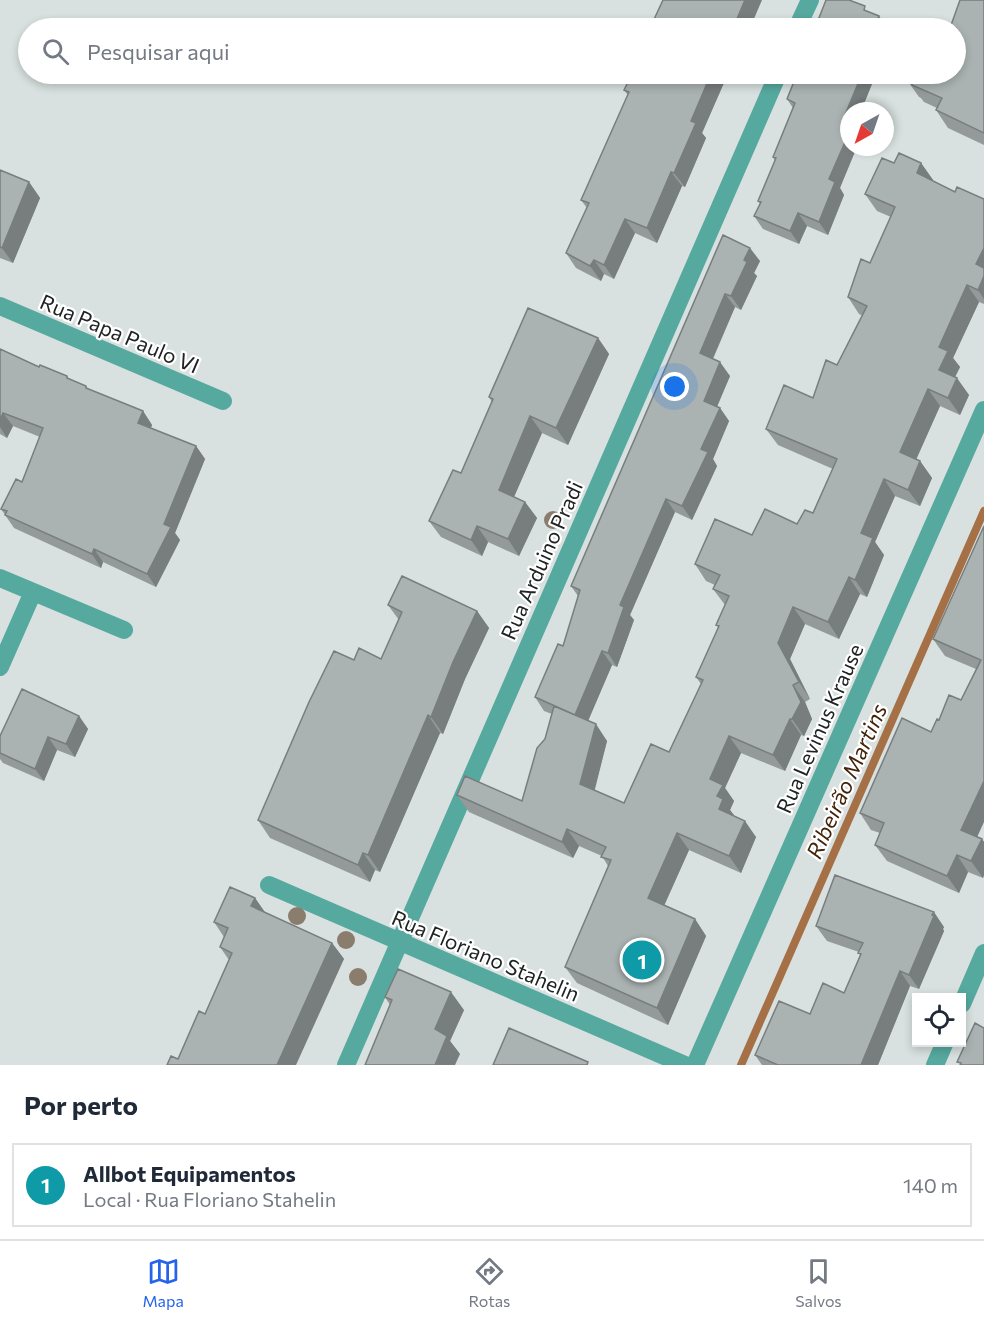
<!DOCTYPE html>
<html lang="pt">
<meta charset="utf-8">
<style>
body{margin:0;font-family:Commissioner,sans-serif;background:#f6f6f7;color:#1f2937}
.controls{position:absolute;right:18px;bottom:18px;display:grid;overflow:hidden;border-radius:0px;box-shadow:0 3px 9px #0003}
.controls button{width:54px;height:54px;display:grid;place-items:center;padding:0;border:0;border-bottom:2px solid #e0e1e3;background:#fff;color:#1f2937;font:30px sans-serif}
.compass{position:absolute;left:840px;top:102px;width:54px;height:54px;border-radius:50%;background:#fff;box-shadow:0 3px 9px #0003;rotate:220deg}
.you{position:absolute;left:675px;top:387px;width:21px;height:21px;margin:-15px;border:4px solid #fff;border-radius:50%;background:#1a73e8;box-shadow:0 0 0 9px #1a73e833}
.badge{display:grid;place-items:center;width:39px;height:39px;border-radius:50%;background:#2563eb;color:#fff;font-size:20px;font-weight:700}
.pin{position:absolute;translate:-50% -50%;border:3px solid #fff;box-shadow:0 2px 6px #0006}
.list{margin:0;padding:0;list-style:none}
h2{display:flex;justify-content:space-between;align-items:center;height:78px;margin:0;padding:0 24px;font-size:26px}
h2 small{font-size:20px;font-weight:400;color:#747a83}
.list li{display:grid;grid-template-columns:39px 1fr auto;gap:18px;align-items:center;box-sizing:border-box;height:84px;margin:0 12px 12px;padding:0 12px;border:2px solid #e0e1e3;border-radius:0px}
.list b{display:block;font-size:22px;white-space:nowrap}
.list p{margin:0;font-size:20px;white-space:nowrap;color:#747a83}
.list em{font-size:20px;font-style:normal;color:#747a83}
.icon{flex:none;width:33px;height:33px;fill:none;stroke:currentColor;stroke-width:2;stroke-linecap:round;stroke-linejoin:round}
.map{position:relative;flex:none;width:984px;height:1065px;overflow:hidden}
.search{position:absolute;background:#fff;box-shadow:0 3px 9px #0003;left:18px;right:18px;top:18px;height:66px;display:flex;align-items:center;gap:15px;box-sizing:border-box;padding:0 21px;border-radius:33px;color:#747a83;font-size:22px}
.sheet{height:174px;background:#fff}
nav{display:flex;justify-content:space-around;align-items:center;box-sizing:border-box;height:84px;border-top:2px solid #e0e1e3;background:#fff;font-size:16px;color:#747a83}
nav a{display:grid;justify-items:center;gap:3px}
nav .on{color:#2563eb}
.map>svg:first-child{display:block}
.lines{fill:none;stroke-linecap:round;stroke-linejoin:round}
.stream{stroke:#a67046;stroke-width:8}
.minor{stroke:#56a99f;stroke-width:18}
.tree{fill:#8b7d6e}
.wall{fill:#939a99}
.shaded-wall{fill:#787d7d}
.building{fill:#abb3b2;stroke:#787d7d;stroke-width:1.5}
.labels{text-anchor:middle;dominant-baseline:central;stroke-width:4.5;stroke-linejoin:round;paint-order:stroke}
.street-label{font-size:21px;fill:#202323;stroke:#fff}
.water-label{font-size:22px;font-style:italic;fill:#432309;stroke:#fff}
</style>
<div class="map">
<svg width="984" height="1065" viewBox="0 0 984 1065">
<rect width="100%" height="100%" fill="#d8e1df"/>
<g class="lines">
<path class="stream" d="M741,1065L984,511"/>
<path class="minor" d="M797,28L810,0
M0,306L223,401
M0,578L124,630
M0,667L33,592
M269,885L685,1065
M962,1004L984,953
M346,1065L778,74
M695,1065L984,410
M935,1065L945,1042"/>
</g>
<g class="tree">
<circle cx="553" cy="520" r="9"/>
<circle cx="297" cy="916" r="9"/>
<circle cx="346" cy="940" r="9"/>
<circle cx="358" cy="977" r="9"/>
</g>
<path class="wall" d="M984,0V145L948,128L936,110L937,108L924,102L921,98L919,97L907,80L956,74Z
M632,74H729L723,85L702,133L706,138L685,187L682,186L657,243L635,233L614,279L604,274L601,281L576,268L566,253L587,208L581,200L628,95L624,90Z
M874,79L861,111H849L840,188L844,195L828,235L807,226L799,244L763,229L754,216L760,204L758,201L775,161L773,157L793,108L787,99Z
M894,163H921L933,180L932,181L955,192L984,199V304L979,302L953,358L960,367L955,377L969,395L960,415L940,406L916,459L920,461L932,478L920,506L895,496L875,542L884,555L867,597L860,594L839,639L805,624L790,659L810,699L805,702L812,719L804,736L801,735L785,771L741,753L725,788L734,801L730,810L734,816L756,837L741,873L689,850L664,905L695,919L706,936L668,1025L577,983L565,967L608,866L602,856L579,846L573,858L469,812L457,795L522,801L545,739L552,714L544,711L535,697L563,646L578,596L571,586L723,235L760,261L754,273L757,276L741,310L735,307L713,359L730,376L717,406L720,408L729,421L713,459L717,466L692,520L675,512L630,615L634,620L617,667L612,665L588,721L607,741L594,790L624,803L669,752L701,684L696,677L719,628L716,625L725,605L713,589L715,585L706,581L695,564L752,535L797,524L813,513L833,469L778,445L766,429L813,398L837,365L863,316L859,314L848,297L870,263L891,217L877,211L865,194Z
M0,170L29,182L40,198L13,263L0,258Z
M598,338L609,354L568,445L542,433L514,497L525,502L537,518L519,556L488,542L482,556L441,537L429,521L461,473L492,402L489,397Z
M0,349L39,367L67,376L69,379L86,386L88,389L143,411L152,425L151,428L196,446L205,459L175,533L180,540L156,587L103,562L101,568L14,528L1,509L22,482L40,437L13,426L7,438L0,434Z
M984,526L977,837L982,839L984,842V875L983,878L968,872L959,893L887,861L875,845L880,833L871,830L860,813L931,732L939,720L961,700L976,669L945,656L933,639Z
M388,605L477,611L489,628L465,679L443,734L440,733L380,872L375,870L370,882L270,838L258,820L354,660L381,659L399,620Z
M79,716L88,729L75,757L57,750L44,781L3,763L0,759V736Z
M255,898L265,913L332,943L344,959L178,1059L205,1014L229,960L220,947L224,937L214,922Z
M816,926L944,927L943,929L944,931L919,989L910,986L878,1065H762L755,1055L810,1014L844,993L860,955L859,952L827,941Z
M385,997L464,1010L450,1041L460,1054L390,1005Z"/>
<path class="shaded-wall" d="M745,0H762L750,28H733Z
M879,16L888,28H874Z
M711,74H729L723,85L702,133L706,138L685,187L674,173L691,121Z
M862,74H870L874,79L861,111H849V132L842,122Z
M849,133V147H857L840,188L844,195L828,235L819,222L829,179Z
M921,163L933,180L928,189L917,173Z
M671,172L682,186L657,243L647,228Z
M29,182L40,198L13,263L2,248Z
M798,213L807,226L799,244L790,231Z
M625,219L635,233L614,279L604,265Z
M750,248L760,261L754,273L757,276L741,310L731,296L744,260Z
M984,248V275L976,264Z
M594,260L604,274L601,281L590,266Z
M984,276V299L978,290Z
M967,285L979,302L953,358L960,367L950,387L939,370V347Z
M725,294L735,307L709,367L700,353Z
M598,338L609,354L568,445L556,428Z
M720,362L730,376L714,414L704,401Z
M957,378L969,395L960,415L948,398Z
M928,389L940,406L912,469L900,452Z
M720,408L729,421L713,459L717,466L692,520L682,506L701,449Z
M143,411L152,425L147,436L138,423Z
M3,413L13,426L7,438L0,427V420Z
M530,416L542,433L510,506L499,490Z
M196,446L205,459L175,533L180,540L156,587L147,574L164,524Z
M920,461L932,478L920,506L908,490Z
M884,479L895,496L875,542L884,555L867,597L855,580L861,533Z
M666,499L675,512L630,615L634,620L617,667L608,653L620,605Z
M525,502L537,518L519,556L508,539Z
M477,526L488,542L482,556L471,540Z
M94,549L103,562L101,568L92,554Z
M849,577L860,594L839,639L828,622Z
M793,607L805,624L790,659L810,699L799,682L778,643Z
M477,611L489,628L465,679L443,734L431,717L453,662Z
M602,651L612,665L585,728L575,715Z
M793,685L805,702L812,719L804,736L792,719Z
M428,715L440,733L380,872L368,855Z
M79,716L88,729L75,757L66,744Z
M790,719L801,735L785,771L773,755Z
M596,724L607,741L592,801L580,784Z
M729,736L741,753L725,788L734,801L730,810L734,815L730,825L719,809L717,796L710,779Z
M48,737L57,750L44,781L35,769Z
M984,781V822L973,846L961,830Z
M745,821L756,837L741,873L729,856Z
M567,829L579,846L573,858L562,842Z
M677,833L689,850L660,915L648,898Z
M982,839L984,842V875L983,878L971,861Z
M363,853L375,870L370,882L358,865Z
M957,855L968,872L959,893L947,876Z
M255,898L267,915L251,906Z
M934,912L944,927L943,929L944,931L919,989L909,975Z
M695,919L706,936L668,1025L657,1008Z
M332,943L344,959L296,1065H277Z
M900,971L910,986L878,1065H861Z
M451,992L464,1010L450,1041L460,1054L455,1065H435V1029Z"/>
<path class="building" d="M663,0H745L733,28H650Z
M826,0H849L865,6L864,10L879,16L874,28H815Z
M960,0H984V133L936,110L942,98L912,85L913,82L907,80L909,74H956V28H950Z
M632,74H711L691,121L696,123L674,173L671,172L647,228L625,219L604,265L594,260L590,266L566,253L589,203L581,200L629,92L624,90Z
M797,74H862L842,122L849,125V133L829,179L835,182L819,222L798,213L790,231L754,216L761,202L758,201L776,158L773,157L795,103L787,99Z
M899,153L921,163L917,173L955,192L957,187L984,199V248L976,264L984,268V276L978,290L967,285L939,347L948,351L939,370L957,378L948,398L928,389L900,452L920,461L908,490L884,479L861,533L873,538L855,580L849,577L828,622L793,607L778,643L799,682L793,685L801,702L792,719H790L773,755L729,736L710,779L723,785L717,796L723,799L719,809L745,821L729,856L677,833L648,898L695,919L657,1008L565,967L611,860L601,857L606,847L567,829L562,842L457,795L465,776L522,801L537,748L545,739L554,706L596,724L580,784L624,803L651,744L669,752L703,680L696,677L719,626L716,625L729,596L713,589L720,575L695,564L715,519L752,535L765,509L797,524L805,510L813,513L837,459L766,429L784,385L813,398L826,360L837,365L867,306L848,297L861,259L870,263L895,207L865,194L882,158L894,163Z
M0,170L29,182L2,248L0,247Z
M723,235L750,248L744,260L747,262L731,296L725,294L700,353L720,362L704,401L720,408L701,449L708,452L682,506L666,499L620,605L624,607L608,653L602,651L575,715L535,697L558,644L563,646L580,590L571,586Z
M528,308L598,338L556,428L530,416L499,490L525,502L508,539L477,526L471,540L429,521L453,470L461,473L493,399L489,397Z
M0,349L39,367L40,365L67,376V378L86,386V388L143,411L138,423L196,446L164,524L171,527L147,574L94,549L92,554L5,515L7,511L1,509L16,479L22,482L43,428L3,413L0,420Z
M984,526V781L961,830L982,839L971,861L957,855L947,876L875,845L884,823L860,813L902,718L931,732L937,719L939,720L949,695L961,700L981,660L933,639Z
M402,576L477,611L453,662L431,717L428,715L368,855L363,853L358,865L258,820L309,702L334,651L354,660L359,648L381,659L402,612L388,605Z
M22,689L79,716L66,744L48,737L35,769L0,753V736Z
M835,875L934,912L932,915L934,916L909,975L900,971L861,1065H778L755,1055L779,1001L810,1014L823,983L844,993L861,954L858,953L863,943L816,926Z
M230,887L255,898L251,906L332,943L277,1065H167L171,1056L178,1059L199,1011L205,1014L232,953L220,947L228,928L214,922Z
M398,969L451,992L435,1029L447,1036L435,1065H365L392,1000L385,997Z
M975,1023L984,1028V1065H960L961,1063L957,1062Z
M509,1028L588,1062L587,1065H493Z"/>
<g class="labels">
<g class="street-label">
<text transform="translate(120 333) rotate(23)">Rua Papa Paulo VI</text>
<text transform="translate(541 560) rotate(-66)">Rua Arduino Pradi</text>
<text transform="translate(819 728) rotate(-66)">Rua Levinus Krause</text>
<text transform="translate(486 955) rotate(23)">Rua Floriano Stahelin</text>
</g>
<g class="water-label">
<text transform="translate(846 781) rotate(-66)">Ribeirão Martins</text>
</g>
</g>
</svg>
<div class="controls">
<button><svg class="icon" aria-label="locate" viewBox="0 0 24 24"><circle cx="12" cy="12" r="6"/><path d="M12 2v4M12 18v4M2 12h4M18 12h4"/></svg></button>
</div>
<svg class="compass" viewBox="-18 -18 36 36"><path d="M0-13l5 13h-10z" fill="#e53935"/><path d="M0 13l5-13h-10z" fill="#747a83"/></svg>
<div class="you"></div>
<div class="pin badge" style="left:642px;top:960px;background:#0f9aa8">1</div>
<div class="search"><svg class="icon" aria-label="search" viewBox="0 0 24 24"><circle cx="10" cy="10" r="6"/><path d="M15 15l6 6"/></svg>Pesquisar aqui</div>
</div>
<section class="sheet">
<h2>Por perto<small></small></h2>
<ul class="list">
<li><span class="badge" style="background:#0f9aa8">1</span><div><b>Allbot Equipamentos</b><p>Local · Rua Floriano Stahelin</p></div><em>140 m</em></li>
</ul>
</section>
<nav>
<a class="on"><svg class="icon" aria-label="map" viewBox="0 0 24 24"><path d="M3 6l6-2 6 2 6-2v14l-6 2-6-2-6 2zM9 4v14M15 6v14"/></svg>Mapa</a>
<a><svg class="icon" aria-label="directions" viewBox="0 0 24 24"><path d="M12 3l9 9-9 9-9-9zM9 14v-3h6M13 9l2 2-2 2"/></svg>Rotas</a>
<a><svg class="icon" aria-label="saved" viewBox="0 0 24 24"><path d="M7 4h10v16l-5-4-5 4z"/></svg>Salvos</a>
</nav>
